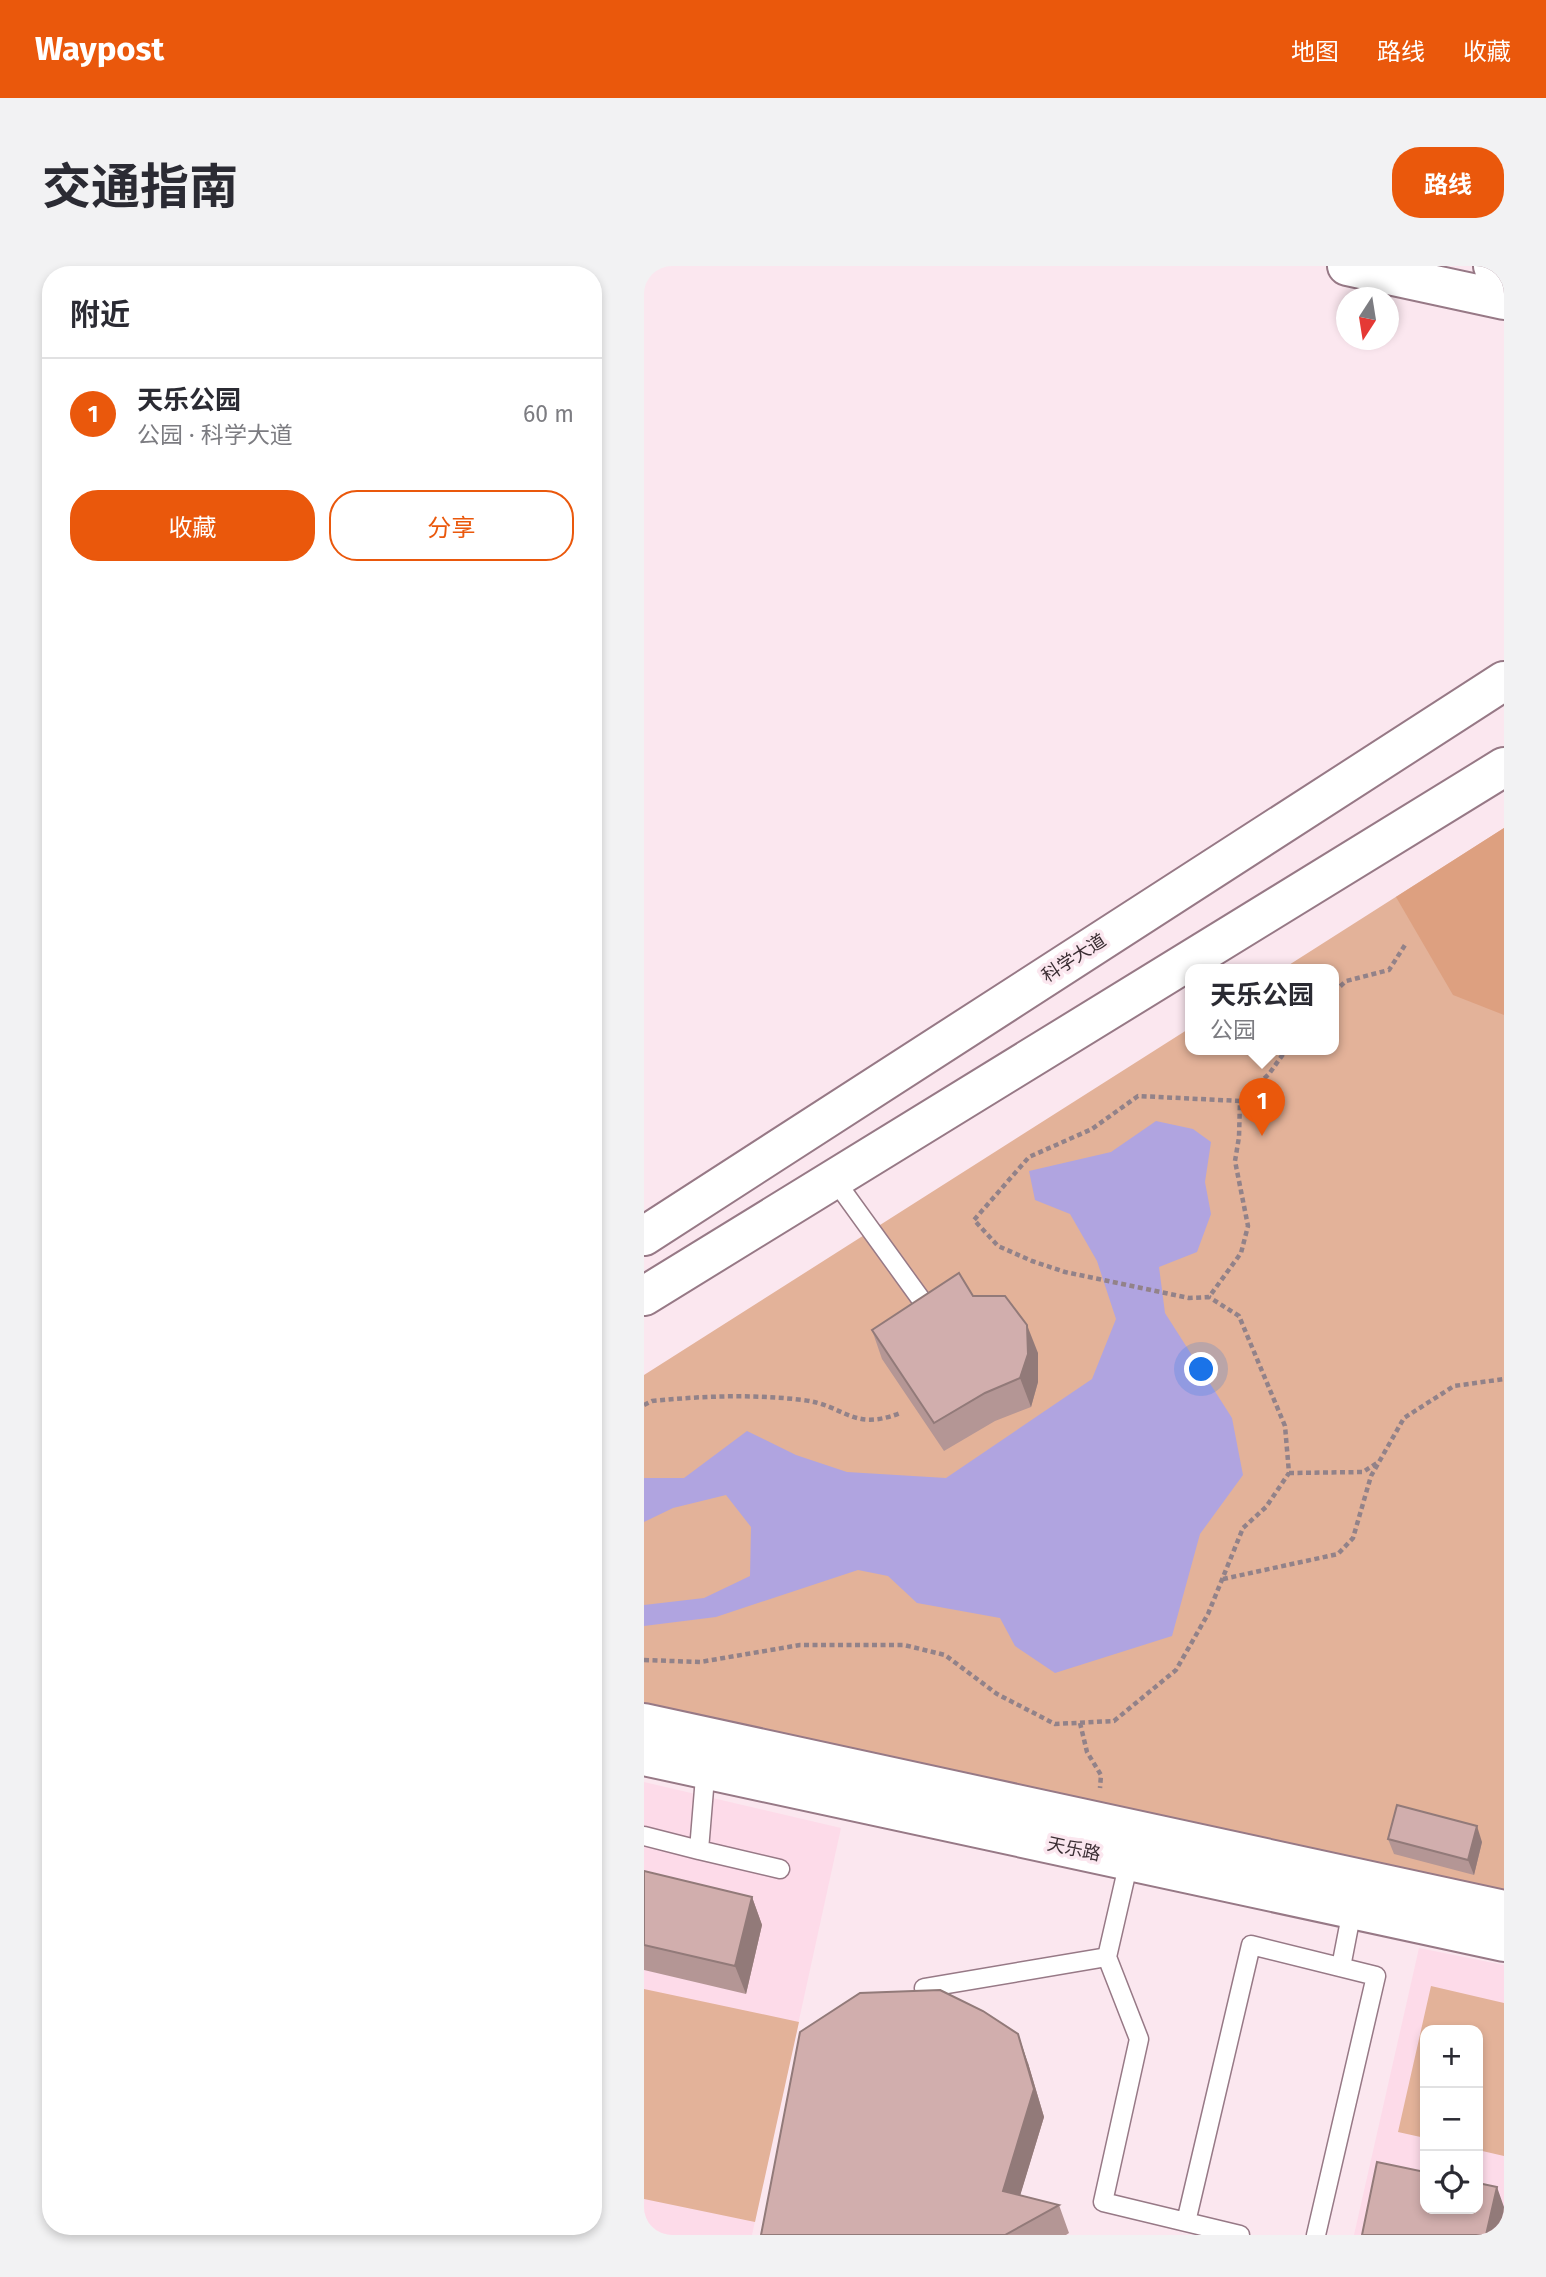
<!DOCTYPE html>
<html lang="zh">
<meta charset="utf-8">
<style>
body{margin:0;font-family:"Fira Sans","Noto Sans SC",sans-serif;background:#f2f2f3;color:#2b2b33}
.controls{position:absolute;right:21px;bottom:21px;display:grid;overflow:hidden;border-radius:14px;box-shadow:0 4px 10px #0003}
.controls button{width:63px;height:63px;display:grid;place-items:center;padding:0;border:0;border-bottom:2px solid #e1e1e2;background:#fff;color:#2b2b33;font:35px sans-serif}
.compass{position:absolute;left:692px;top:21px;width:63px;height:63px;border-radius:50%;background:#fff;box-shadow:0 4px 10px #0003;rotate:192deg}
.you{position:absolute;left:558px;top:1104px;width:24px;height:24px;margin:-18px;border:5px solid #fff;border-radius:50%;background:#1a73e8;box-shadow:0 0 0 10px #1a73e833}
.badge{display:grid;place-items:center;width:46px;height:46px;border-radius:50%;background:#ea580c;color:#fff;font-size:23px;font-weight:700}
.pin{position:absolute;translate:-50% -58px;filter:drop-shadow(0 2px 4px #0008)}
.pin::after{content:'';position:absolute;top:37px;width:24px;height:21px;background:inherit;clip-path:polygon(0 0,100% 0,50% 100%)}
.popup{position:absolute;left:541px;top:698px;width:154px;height:91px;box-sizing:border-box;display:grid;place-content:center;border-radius:14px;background:#fff;filter:drop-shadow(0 2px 5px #0005);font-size:23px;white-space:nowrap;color:#7c7c81}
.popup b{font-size:26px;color:#2b2b33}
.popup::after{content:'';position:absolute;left:50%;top:100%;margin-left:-14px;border:14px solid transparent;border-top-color:#fff}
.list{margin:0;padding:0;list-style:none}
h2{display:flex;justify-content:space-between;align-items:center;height:91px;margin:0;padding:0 28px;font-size:30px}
h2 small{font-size:23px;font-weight:400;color:#7c7c81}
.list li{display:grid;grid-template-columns:46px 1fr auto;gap:21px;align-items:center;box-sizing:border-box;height:112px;padding:0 28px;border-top:2px solid #e1e1e2}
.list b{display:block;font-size:26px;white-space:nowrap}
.list p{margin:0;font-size:23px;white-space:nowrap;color:#7c7c81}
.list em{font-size:23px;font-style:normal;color:#7c7c81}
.actions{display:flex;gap:14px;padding:21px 28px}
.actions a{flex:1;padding:16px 0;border:2px solid #ea580c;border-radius:28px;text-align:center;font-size:24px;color:#ea580c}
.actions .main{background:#ea580c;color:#fff}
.icon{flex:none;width:38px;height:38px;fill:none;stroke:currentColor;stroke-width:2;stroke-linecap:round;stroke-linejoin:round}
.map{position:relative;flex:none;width:860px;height:1969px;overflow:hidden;border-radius:28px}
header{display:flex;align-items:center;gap:42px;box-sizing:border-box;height:98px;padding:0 35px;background:#ea580c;color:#fff}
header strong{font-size:33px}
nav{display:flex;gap:38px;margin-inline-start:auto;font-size:24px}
.intro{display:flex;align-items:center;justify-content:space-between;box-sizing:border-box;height:168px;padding:0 42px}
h1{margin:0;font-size:49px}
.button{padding:18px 32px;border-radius:28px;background:#ea580c;color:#fff;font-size:24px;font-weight:700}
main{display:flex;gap:42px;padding:0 42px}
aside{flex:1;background:#fff;border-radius:28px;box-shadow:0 4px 10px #0003}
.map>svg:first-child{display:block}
.built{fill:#fddbe9;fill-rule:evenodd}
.green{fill:#e3b299}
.forest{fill:#dda080}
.water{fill:#b0a4e0}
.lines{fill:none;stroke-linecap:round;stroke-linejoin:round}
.service-casing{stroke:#977986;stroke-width:21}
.tertiary-casing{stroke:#977986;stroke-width:42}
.secondary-casing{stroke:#977986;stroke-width:42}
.primary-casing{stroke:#977986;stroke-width:42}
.path{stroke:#928289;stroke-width:4.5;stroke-dasharray:5 3.5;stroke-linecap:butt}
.service{stroke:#fff;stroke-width:18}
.tertiary{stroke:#fff;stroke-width:38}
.secondary{stroke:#fff;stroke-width:38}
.primary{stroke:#fff;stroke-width:38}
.wall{fill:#b49695}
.shaded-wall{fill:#927a79}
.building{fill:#d1aead;stroke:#927a79;stroke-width:2}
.labels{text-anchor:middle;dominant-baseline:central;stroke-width:7;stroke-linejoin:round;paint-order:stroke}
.street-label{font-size:18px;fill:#3a2d32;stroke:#fbe7ef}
</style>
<header>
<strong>Waypost</strong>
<nav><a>地图</a><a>路线</a><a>收藏</a></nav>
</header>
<div class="intro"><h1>交通指南</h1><a class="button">路线</a></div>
<main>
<aside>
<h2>附近<small></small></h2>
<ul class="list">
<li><span class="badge">1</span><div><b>天乐公园</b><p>公园 · 科学大道</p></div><em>60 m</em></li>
</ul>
<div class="actions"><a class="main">收藏</a><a>分享</a></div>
</aside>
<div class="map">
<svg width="860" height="1969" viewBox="0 0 860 1969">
<rect width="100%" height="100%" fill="#fbe7ef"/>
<path class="built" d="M0,1516L197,1562L108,1969H0Z
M775,1682L860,1699V1969H710ZM781,1764H834V1943H781Z"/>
<path class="green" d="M860,562V1627L0,1444V1109L546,762V784H690V704H637Z
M787,1720L860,1737V1890L834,1884V1764H781V1872L754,1866Z
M0,1723L155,1756L111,1956L0,1933Z"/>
<path class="forest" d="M860,562V749L809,729L752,631Z"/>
<path class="water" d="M512,855L549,863L567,876L561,916L567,948L553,986L515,1001L521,1047L588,1152L599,1209L556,1268L528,1370L411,1407L371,1380L356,1352L273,1337L244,1310L214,1304L72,1351L0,1360V1339L60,1332L106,1310L107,1261L82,1229L29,1242L0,1256V1212H40L103,1165L152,1189L203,1206L302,1212L448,1113L472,1053L453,995L426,948L391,934L385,905L467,886Z"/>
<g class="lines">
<defs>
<path id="service" d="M190,913L284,1043
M62,1499L55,1584L136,1603
M0,1570L55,1584
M463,1691L495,1773L459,1936L596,1969
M697,1701L709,1639
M280,1722L463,1691L486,1591
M542,1956L607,1679L732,1710L672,1969"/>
<path id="tertiary" d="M0,1457L860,1644
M0,1490L860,1676"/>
<path id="secondary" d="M703,0L860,34
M849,0L860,2"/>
<path id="primary" d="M0,970L860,415
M0,1030L860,501"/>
</defs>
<use href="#service" class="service-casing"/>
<use href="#tertiary" class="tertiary-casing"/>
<use href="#secondary" class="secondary-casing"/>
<use href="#primary" class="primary-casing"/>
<path class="path" d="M690,726L702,715L745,704L761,679
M596,835L494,830L448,863L385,891L330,954L354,980L388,995L421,1006L545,1032L565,1031L597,987L604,960L591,895L595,871L596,835L625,808L642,784
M0,1139L8,1135C59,1130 107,1128 159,1134C201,1139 208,1166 256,1147
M645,1207L719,1206L733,1197
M579,1313L694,1288L709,1272L727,1210L760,1152L810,1120L860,1113
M0,1394L56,1396L156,1379H260L301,1389L353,1428L411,1458L470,1455L532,1404L564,1348L599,1262L622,1241L645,1207L641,1160L595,1050L565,1031
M436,1457L443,1486L457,1509L456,1522"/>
<use href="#service" class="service"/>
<use href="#tertiary" class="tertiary"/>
<use href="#secondary" class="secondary"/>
<use href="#primary" class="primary"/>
</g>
<path class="wall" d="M329,1030L394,1087V1116L387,1141L351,1155L300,1185L238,1093L228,1064Z
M744,1573L838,1576L830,1609L750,1588Z
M0,1605L108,1631L118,1659L102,1728L0,1704Z
M384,1797L400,1851L376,1929L415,1939L425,1967L422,1969H117Z"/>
<path class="shaded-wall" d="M383,1059L394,1087V1116L387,1141L376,1112Z
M833,1560L838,1576L830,1609L824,1594Z
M108,1631L118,1659L102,1728L91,1700Z
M374,1768L384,1797L400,1851L369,1953L359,1925Z
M853,1921L860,1941V1963L859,1969H842Z"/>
<path class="building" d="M315,1007L329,1030H361L383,1059L384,1088L376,1112L341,1127L290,1157L228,1064Z
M753,1539L833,1560L824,1594L744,1573Z
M0,1605L108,1631L91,1700L0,1679Z
M296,1724L339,1745L374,1768L390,1823L359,1925L415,1939L361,1969H117L156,1766L216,1727Z
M733,1896L781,1906V1943H834V1917L853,1921L842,1969H718Z"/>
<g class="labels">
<g class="street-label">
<text transform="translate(430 692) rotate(-33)">科学大道</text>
<text transform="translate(430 1583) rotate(12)">天乐路</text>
</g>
</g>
</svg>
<div class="controls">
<button>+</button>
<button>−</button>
<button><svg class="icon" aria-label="locate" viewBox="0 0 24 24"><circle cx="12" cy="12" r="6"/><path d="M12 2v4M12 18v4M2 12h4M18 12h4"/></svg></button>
</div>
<svg class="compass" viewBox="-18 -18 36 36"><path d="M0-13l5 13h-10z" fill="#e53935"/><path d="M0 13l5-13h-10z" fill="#7c7c81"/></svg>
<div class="you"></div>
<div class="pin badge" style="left:618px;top:870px">1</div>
<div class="popup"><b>天乐公园</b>公园</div>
</div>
</main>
